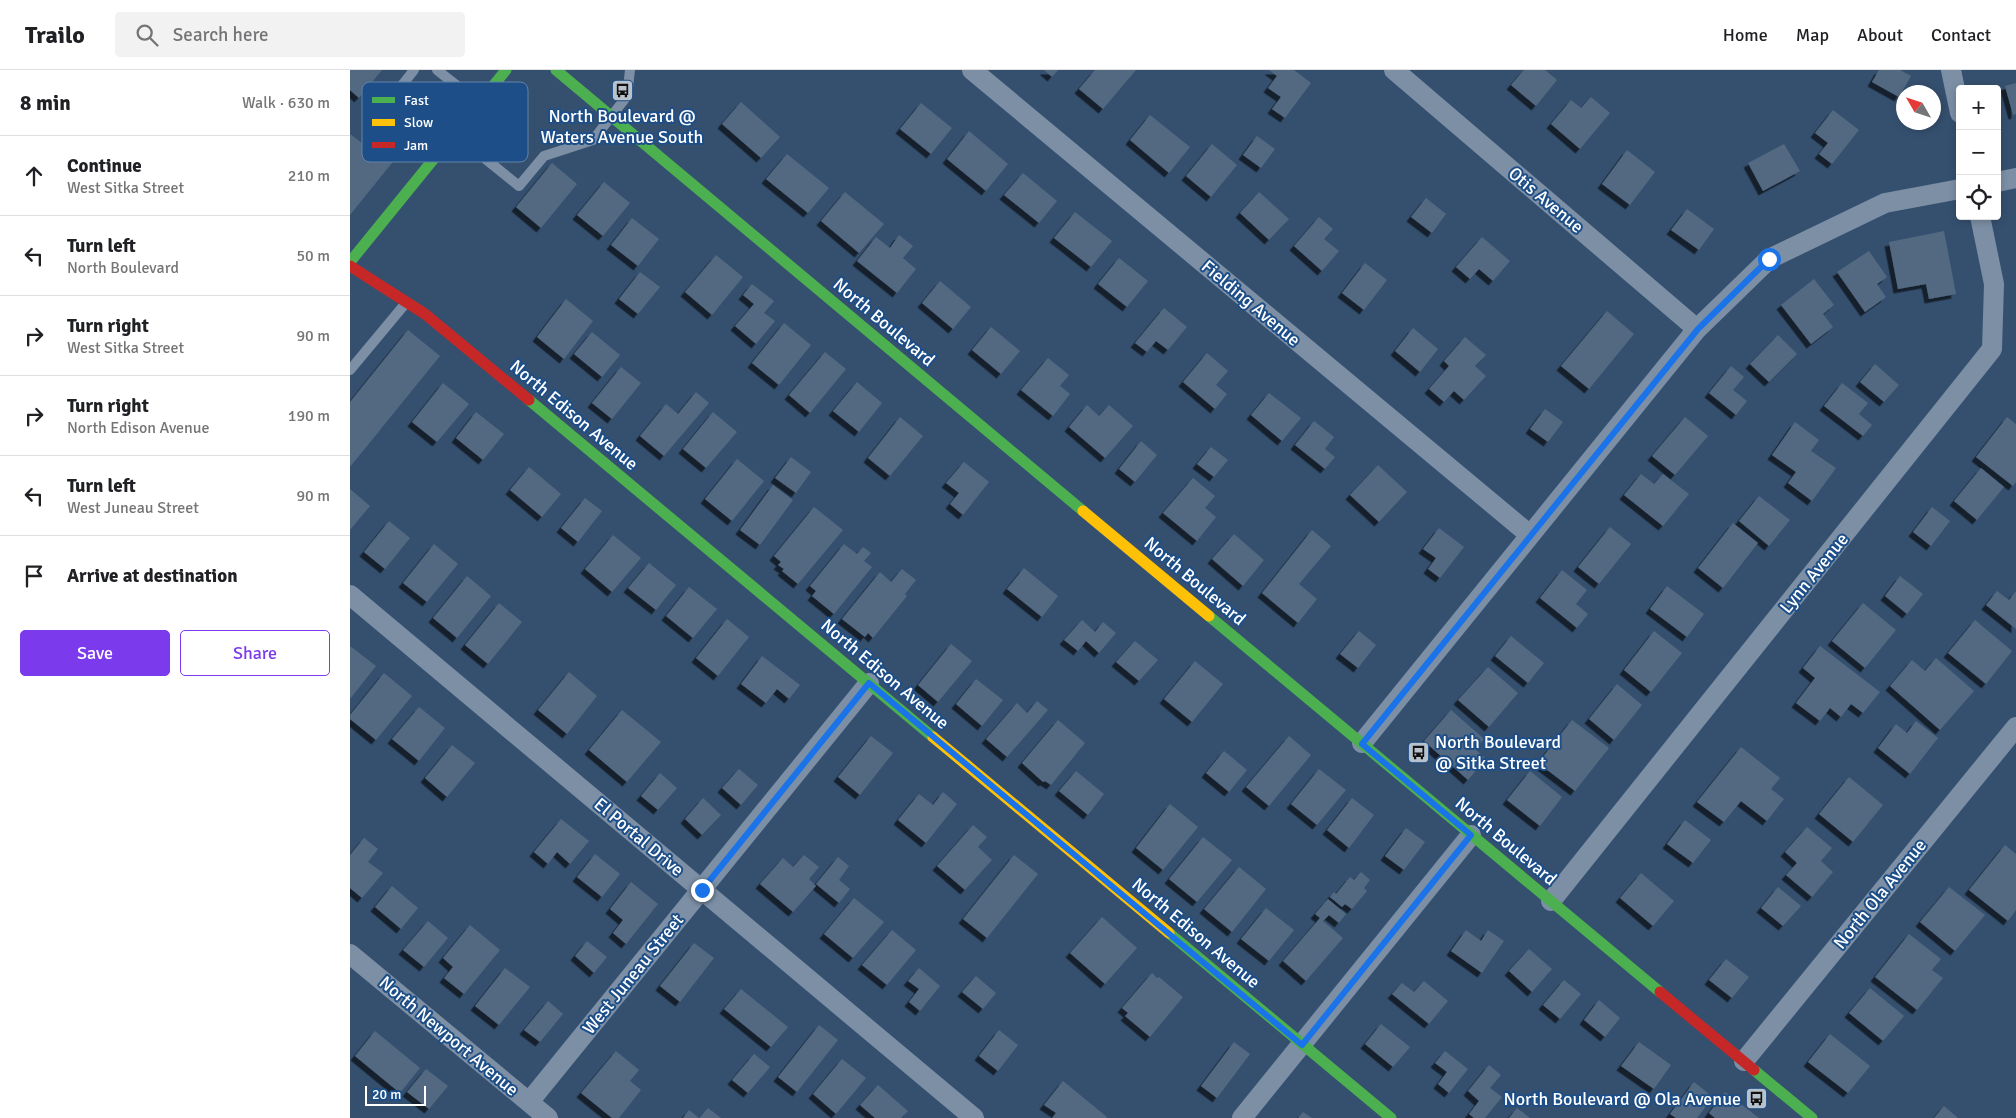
<!DOCTYPE html>
<meta charset="utf-8">
<style>
body{margin:0;font-family:Signika,sans-serif;background:#f2f2f2;color:#202124}
.controls{position:absolute;right:15px;top:15px;display:grid;overflow:hidden;border-radius:5px;box-shadow:0 2px 8px #0003}
.controls button{width:45px;height:45px;display:grid;place-items:center;padding:0;border:0;border-bottom:1px solid #e0e0e0;background:#fff;color:#202124;font:25px sans-serif}
.compass{position:absolute;left:1546px;top:15px;width:45px;height:45px;border-radius:50%;background:#fff;box-shadow:0 2px 8px #0003;rotate:309deg}
.scale{position:absolute;left:15px;bottom:12px;width:61px;box-sizing:border-box;padding-left:5px;border:2px solid #fff;border-top:0;font-size:14px;line-height:18px;white-space:nowrap;color:#fff;-webkit-text-stroke:4px #1d4e87;paint-order:stroke}
.stop{position:absolute;width:15px;height:15px;margin:-11px;border:4px solid #1a73e8;border-radius:50%;background:#fff}
.stop.end{background:#1a73e8;border-color:#fff;box-shadow:0 1px 5px #0008}
.list{margin:0;padding:0;list-style:none}
h2{display:flex;justify-content:space-between;align-items:center;height:65px;margin:0;padding:0 20px;font-size:21px}
h2 small{font-size:16px;font-weight:400;color:#757577}
.list li{display:grid;grid-template-columns:32px 1fr auto;gap:15px;align-items:center;box-sizing:border-box;height:80px;padding:0 20px;border-top:1px solid #e0e0e0}
.list b{display:block;font-size:19px;white-space:nowrap}
.list p{margin:0;font-size:16px;white-space:nowrap;color:#757577}
.list em{font-size:16px;font-style:normal;color:#757577}
.actions{display:flex;gap:10px;padding:15px 20px}
.actions a{flex:1;padding:11px 0;border:1px solid #7c3aed;border-radius:5px;text-align:center;font-size:18px;color:#7c3aed}
.actions .main{background:#7c3aed;color:#fff}
.icon{flex:none;width:28px;height:28px;fill:none;stroke:currentColor;stroke-width:2;stroke-linecap:round;stroke-linejoin:round}
.map{position:relative;flex:none;width:1666px;height:1048px;overflow:hidden}
header{display:flex;align-items:center;gap:30px;box-sizing:border-box;height:70px;padding:0 25px;background:#fff;border-bottom:1px solid #e0e0e0}
header strong{font-size:24px}
nav{display:flex;gap:28px;margin-inline-start:auto;font-size:18px}
.search{width:350px;height:45px;background:#f2f2f2;display:flex;align-items:center;gap:12px;box-sizing:border-box;padding:0 18px;border-radius:5px;color:#757577;font-size:19px}
main{display:flex}
aside{flex:1;background:#fff}
.map>svg:first-child{display:block}
.building{fill:#536981;filter:url(#shadow)}
.lines{fill:none;stroke-linecap:round;stroke-linejoin:round}
.lane{stroke:#7c8fa5;stroke-width:10}
.street{stroke:#7c8fa5;stroke-width:20}
.fast{stroke:#4caf50;stroke-width:11}
.slow{stroke:#ffc107;stroke-width:11}
.jam{stroke:#c62828;stroke-width:11}
.route{stroke:#1a73e8;stroke-width:6}
.labels{text-anchor:middle;dominant-baseline:central;stroke-width:4;stroke-linejoin:round;paint-order:stroke}
.poi-label{font-size:18px;fill:#fff;stroke:#1d4e87}
.street-label{font-size:18px;fill:#fff;stroke:#1d4e87}
.key{fill:#1d4e87;stroke:#6183ab;stroke-width:1}
.key-label{font-size:14px;fill:#fff}
</style>
<header>
<strong>Trailo</strong>
<div class="search"><svg class="icon" aria-label="search" viewBox="0 0 24 24"><circle cx="10" cy="10" r="6"/><path d="M15 15l6 6"/></svg>Search here</div>
<nav><a>Home</a><a>Map</a><a>About</a><a>Contact</a></nav>
</header>
<main>
<aside>
<h2>8 min<small>Walk · 630 m</small></h2>
<ul class="list">
<li><svg class="icon" aria-label="ahead" viewBox="0 0 24 24"><path d="M12 20V5M6 11l6-6 6 6"/></svg><div><b>Continue</b><p>West Sitka Street</p></div><em>210 m</em></li>
<li><svg class="icon" aria-label="left" viewBox="0 0 24 24"><path d="M17 20v-9H6M10 6l-5 5 5 5"/></svg><div><b>Turn left</b><p>North Boulevard</p></div><em>50 m</em></li>
<li><svg class="icon" aria-label="right" viewBox="0 0 24 24"><path d="M7 20v-9h11M14 6l5 5-5 5"/></svg><div><b>Turn right</b><p>West Sitka Street</p></div><em>90 m</em></li>
<li><svg class="icon" aria-label="right" viewBox="0 0 24 24"><path d="M7 20v-9h11M14 6l5 5-5 5"/></svg><div><b>Turn right</b><p>North Edison Avenue</p></div><em>190 m</em></li>
<li><svg class="icon" aria-label="left" viewBox="0 0 24 24"><path d="M17 20v-9H6M10 6l-5 5 5 5"/></svg><div><b>Turn left</b><p>West Juneau Street</p></div><em>90 m</em></li>
<li><svg class="icon" aria-label="arrive" viewBox="0 0 24 24"><path d="M6 21V4h12l-3 4 3 4H6"/></svg><div><b>Arrive at destination</b></div></li>
</ul>
<div class="actions"><a class="main">Save</a><a>Share</a></div>
</aside>
<div class="map">
<svg width="1666" height="1048" viewBox="0 0 1666 1048">
<defs>
<filter id="shadow"><feDropShadow dx="-4.5" dy="4.5" stdDeviation="0" flood-color="#0009"/></filter>
</defs>
<rect width="100%" height="100%" fill="#35506f"/>
<path class="building" d="M0,0H32L9,28L0,20Z
M694,0H708L702,7Z
M745,0H786L753,39L729,19Z
M919,0H944L961,13L935,48L922,39L931,27L918,18L927,6Z
M1174,0H1195L1207,10L1186,36L1161,15Z
M1529,0H1550L1561,6L1549,27L1522,12Z
M1666,13V44L1663,45L1655,16Z
M1241,27L1260,43L1230,79L1201,54L1221,30L1231,38Z
M391,32L430,67L411,88L372,54Z
M571,33L602,58L581,84L550,59Z
M1483,40L1509,60L1482,94L1469,84L1478,73L1465,63Z
M800,45L840,77L819,103L780,70Z
M619,61L658,94L636,121L597,89Z
M0,64L16,76L26,64L50,83L0,145Z
M907,66L925,79L911,98L893,85Z
M862,74L887,95L861,127L836,106Z
M1434,74L1450,101L1413,121L1398,93Z
M1277,80L1305,102L1280,135L1252,114Z
M437,84L479,118L458,143L416,109Z
M202,93L227,114L191,158L166,137Z
M673,103L707,131L689,153L654,125Z
M254,112L280,133L253,166L227,145Z
M495,122L534,154L509,183L471,151Z
M909,122L939,149L919,170L890,143Z
M1076,128L1096,144L1082,163L1061,147Z
M1337,139L1364,159L1349,180L1321,160Z
M725,142L762,171L741,197L704,168Z
M969,147L983,159L974,169L989,181L972,201L944,176Z
M282,148L309,169L288,196L261,175Z
M1594,161L1606,224L1579,229L1576,214L1548,219L1539,172Z
M549,165L563,176L553,188L566,199L547,223L507,191L526,167L540,178Z
M1132,167L1160,191L1143,211L1129,199L1120,209L1106,197Z
M1519,181L1537,207L1527,214L1536,227L1515,242L1487,202Z
M366,185L393,207L362,245L335,222Z
M769,188L798,211L777,237L748,214Z
M1015,193L1037,210L1014,240L992,223Z
M290,202L310,217L288,244L269,229Z
M1464,209L1484,235L1473,244L1483,257L1461,274L1431,235Z
M590,211L621,237L603,259L572,233Z
M402,214L424,231L414,243L425,251L406,274L385,256L404,234L393,225Z
M216,229L243,251L214,289L187,267Z
M814,238L837,257L818,280L806,271L797,282L785,273Z
M1257,241L1284,264L1239,319L1211,296Z
M434,253L461,275L429,315L402,293Z
M641,257L670,281L651,304L622,280Z
M1063,258L1088,279L1070,302L1045,281Z
M58,260L90,286L0,397V332Z
M242,262L270,285L252,307L224,284Z
M1428,265L1447,284L1419,312L1400,294Z
M1115,267L1136,285L1125,296L1136,306L1114,330L1104,321L1094,332L1079,319L1099,296L1094,291Z
M475,282L496,299L460,343L439,325Z
M857,283L878,301L866,315L877,324L865,339L833,312Z
M698,288L719,305L710,316L720,324L703,346L671,320Z
M1525,294L1549,315L1534,332L1510,312Z
M1381,296L1394,307L1383,320L1397,331L1386,345L1359,323Z
M271,297L291,313L262,349L242,333Z
M507,312L532,333L509,362L483,341Z
M93,313L119,334L87,372L62,352Z
M1492,313L1518,333L1509,344L1522,355L1513,366L1474,336Z
M346,322L359,333L314,386L290,366L316,334L328,344Z
M919,323L951,348L932,371L901,345Z
M737,335L749,346L759,335L783,356L755,388L719,357Z
M1195,339L1213,352L1198,372L1180,359Z
M126,342L154,364L133,390L106,368Z
M363,342L387,362L356,398L333,379Z
M550,347L573,366L540,406L518,388Z
M1335,347L1358,366L1325,405L1302,386Z
M1657,347L1666,354V412L1663,416L1626,387Z
M964,351L984,367L975,379L985,387L975,399L945,375Z
M1445,352L1469,370L1461,381L1486,398L1462,431L1438,413L1446,402L1422,385Z
M791,371L807,385L785,412L769,399Z
M861,377L878,390L864,407L847,394Z
M441,387L461,402L446,423L425,408Z
M387,389L414,411L382,451L355,429Z
M614,392L639,412L613,445L600,434L609,423L596,413Z
M1028,395L1057,422L1029,452L1000,425Z
M179,397L211,424L192,447L160,420Z
M1631,398L1654,417L1627,450L1604,431Z
M1291,404L1304,414L1313,404L1339,424L1313,456L1274,425Z
M843,408L865,426L855,438L866,447L847,471L813,443Z
M423,415L443,430L410,475L390,460Z
M0,419L20,436L0,460Z
M1409,426L1440,450L1419,476L1389,451Z
M235,428L252,441L228,472L211,458Z
M464,437L493,460L448,514L432,501L434,499L428,495L431,492L424,486Z
M1582,437L1600,451L1581,476L1563,462Z
M39,451L60,468L35,499L14,482Z
M1383,453L1408,473L1373,518L1348,498Z
M1260,457L1281,474L1249,514L1228,497Z
M1089,458L1114,477L1090,508L1078,499L1086,488L1073,479Z
M962,460L981,476L949,514L967,529L948,553L912,523Z
M884,464L914,490L893,516L862,489Z
M263,465L291,488L262,522L235,499Z
M84,474L108,494L77,532L53,513Z
M494,474L507,484L513,477L521,483L514,491L522,497L484,544L462,526L466,521L460,516Z
M299,493L326,515L306,540L278,518Z
M674,498L708,526L692,547L657,519Z
M552,499L566,510L555,524L557,526L523,568L518,563L515,567L492,549L530,502L541,512Z
M1212,500L1237,520L1226,534L1238,544L1227,558L1190,528Z
M117,506L141,526L107,568L83,548Z
M1550,506L1573,524L1557,544L1535,526Z
M1317,516L1354,544L1337,567L1300,539Z
M339,517L367,539L343,568L316,546Z
M1647,521L1659,530L1666,521V559L1636,535Z
M149,533L172,552L138,594L115,575Z
M1513,533L1546,560L1515,598L1482,571Z
M377,549L399,567L368,606L346,588Z
M732,550L745,562L753,552L766,563L749,583L736,571L728,581L714,570Z
M1625,550L1662,581L1636,614L1598,583Z
M1009,561L1026,575L1008,598L990,584Z
M1304,561L1332,583L1301,622L1274,600Z
M1161,566L1194,593L1178,613L1145,586Z
M785,571L808,590L789,611L766,592Z
M601,574L622,591L588,632L568,615Z
M0,576L26,596L0,629Z
M1470,576L1530,622L1513,643L1501,634L1491,647L1480,638L1470,651L1446,633L1465,608L1453,598Z
M412,586L450,615L439,629L427,619L416,633L391,614Z
M1586,588L1624,621L1590,660L1540,616L1562,590L1575,601Z
M845,591L873,614L842,652L814,629Z
M1138,597L1168,623L1139,657L1108,630Z
M219,602L247,626L217,664L188,640Z
M34,603L62,626L26,670L0,649V645Z
M626,609L653,630L632,656L606,634Z
M1267,614L1292,635L1264,670L1239,649Z
M687,631L698,640L657,687L636,669L667,633L677,643Z
M69,637L95,658L69,691L42,669Z
M272,640L311,672L277,712L239,680Z
M1101,640L1134,669L1125,679L1136,689L1118,710L1074,671Z
M708,650L735,673L701,715L695,711L693,712L672,693Z
M1222,650L1259,678L1225,721L1188,693Z
M1566,651L1588,668L1560,704L1528,678L1546,654L1557,663Z
M521,666L543,683L510,725L488,707Z
M939,666L961,685L919,736L896,717Z
M102,675L125,693L97,727L75,708Z
M1391,677L1430,708L1421,719L1434,729L1417,751L1391,731L1374,752L1347,732Z
M874,681L897,700L879,722L856,703Z
M389,699L408,715L391,735L372,718Z
M969,699L996,720L967,755L941,734Z
M726,701L754,724L738,745L709,721Z
M1180,701L1212,727L1190,756L1157,730Z
M310,703L327,718L308,740L291,726Z
M1499,707L1533,735L1503,772L1469,744Z
M593,722L607,734L576,773L548,750L569,724L583,735Z
M353,728L371,745L352,765L335,749Z
M1002,728L1024,745L999,778L977,760Z
M820,734L848,757L813,800L786,778Z
M211,749L239,771L220,794L207,782L198,794L184,782Z
M1335,750L1361,770L1343,793L1317,774Z
M623,755L637,767L628,777L642,790L615,820L587,796Z
M1457,757L1482,778L1471,791L1483,802L1462,827L1436,805L1447,793L1435,782Z
M1056,758L1075,772L1054,800L1035,786Z
M853,767L882,790L847,832L819,809Z
M14,768L28,779L18,792L33,803L12,828L0,818V785Z
M1655,775L1666,784V840L1658,851L1619,820Z
M245,784L270,804L252,827L227,807Z
M454,785L469,797L459,809L466,816L443,842L410,814L433,788L443,797Z
M664,785L688,804L637,868L613,849Z
M488,787L499,796L489,810L500,819L489,833L466,814Z
M889,797L916,819L882,862L854,839Z
M1011,802L1020,810L1014,818L1017,821L1002,839L995,834L992,837L980,827L984,822L986,824L1000,807L1004,810Z
M1291,803L1324,831L1303,856L1270,828Z
M281,812L308,834L276,874L263,863L273,850L260,839Z
M42,816L68,838L51,859L25,837Z
M1428,817L1451,836L1433,856L1411,838Z
M1599,817L1635,845L1605,881L1570,852Z
M504,828L534,852L503,888L474,864Z
M978,829L996,844L989,853L979,845L973,851L993,868L956,911L933,891L970,848L965,844Z
M916,838L944,860L919,891L891,869Z
M752,847L787,878L755,914L720,883Z
M78,851L98,868L74,897L53,880Z
M120,855L150,880L114,924L94,908L103,897L93,888Z
M542,860L566,880L537,915L512,895Z
M1116,860L1131,871L1138,860L1154,871L1132,903L1101,881Z
M1559,864L1591,889L1582,900L1593,908L1567,940L1525,907Z
M237,871L257,887L244,903L225,886Z
M344,873L364,888L330,932L310,916Z
M1179,879L1202,899L1182,922L1159,901Z
M1376,889L1399,907L1382,928L1359,910Z
M155,898L180,917L149,955L125,936Z
M569,898L590,916L570,941L559,932L569,919L558,911Z
M802,903L807,908L809,907L833,927L800,967L775,946L778,943L772,938Z
M626,906L646,923L633,939L612,922Z
M1214,910L1231,924L1210,949L1193,935Z
M1074,911L1098,931L1079,954L1042,924L1052,913L1064,922Z
M1520,918L1554,946L1533,971L1499,943Z
M391,919L438,957L421,977L374,939Z
M1249,930L1270,948L1255,967L1234,950Z
M198,931L213,944L190,972L174,960Z
M1031,954L1060,977L1043,997L1015,974Z
M469,955L488,970L447,1022L428,1007Z
M649,960L668,975L648,1001L629,986Z
M25,961L70,998L50,1023L5,986Z
M1480,964L1520,996L1498,1023L1458,992Z
M884,972L900,984L867,1028L851,1016Z
M1289,972L1321,995L1304,1019L1271,996Z
M266,981L289,1000L280,1011L291,1020L269,1048H262L231,1023Z
M1095,981L1118,999L1099,1023L1088,1014L1097,1002L1085,993Z
M404,984L420,997L398,1023L382,1010Z
M492,989L516,1008L486,1044L463,1024Z
M1139,995L1151,1005L1140,1018L1152,1027L1135,1048H1124L1119,1044L1129,1031L1118,1021Z
M76,999L98,1016L79,1039L57,1022Z
M713,1011L757,1047L756,1048H702L706,1043L694,1035Z
M1344,1012L1363,1027L1347,1048H1326L1320,1044Z
M528,1015L558,1041L551,1048H525L510,1035Z
M1375,1022L1409,1048H1365L1359,1043Z
M1594,1036L1608,1048H1584Z
M358,1038L371,1048H349Z
M1167,1038L1180,1048H1159Z
M339,1040L349,1048H333Z
M953,1042L962,1048H948Z"/>
<g class="lines">
<path class="lane" d="M64,0L49,19L169,116L194,86L243,70L277,26L280,0
M87,0L128,32
M0,300L55,234"/>
<path class="street" d="M622,0L1180,465
M1044,0L1347,259
M1601,0L1610,43
M1647,112L1666,108
M0,525L624,1048
M1012,673L1347,259L1419,189L1535,133L1610,119
M1201,831L1642,279L1644,214L1630,146
M0,884L198,1048
M1394,991L1666,657
M179,1032L519,613
M892,1048L1121,765"/>
<path class="fast" d="M206,0L733,441
M0,192L156,0
M179,330L583,667
M859,546L1310,922
M819,863L1041,1048
M1404,1000L1462,1048"/>
<path class="slow" d="M733,441L859,546
M583,667L819,863"/>
<path class="jam" d="M0,196L75,244L179,330
M1310,922L1404,1000"/>
</g>
<g class="lines">
<path class="route" d="M352,820L519,613L952,975L1121,765L1012,674L1348,259L1419,189"/>
</g>
<defs>
<symbol id="bus-square" viewBox="-11 -11 22 22"><rect x="-9" y="-9" width="18" height="18" rx="4" fill="#b8c2cd" stroke="#1d4e87"/><path d="M-5-6H5V4H4V6H2V4H-2V6H-4V4H-5ZM-3.5-4V0h7V-4ZM-3.5 1.2v1.5H-2V1.2ZM2 1.2v1.5H3.5V1.2Z" fill="#111"/></symbol>
</defs>
<g fill-rule="evenodd">
<use href="#bus-square" x="260" y="8" width="25" height="25"/>
<use href="#bus-square" x="1056" y="670" width="25" height="25"/>
<use href="#bus-square" x="1394" y="1016" width="25" height="25"/>
</g>
<g class="labels">
<g class="poi-label">
<text x="272" y="46">North Boulevard @<tspan x="272" dy="21">Waters Avenue South</tspan></text>
<text x="1085" y="672" text-anchor="start">North Boulevard<tspan x="1085" dy="21">@ Sitka Street</tspan></text>
<text x="1391" y="1029" text-anchor="end">North Boulevard @ Ola Avenue</text>
</g>
<g class="street-label">
<text transform="translate(1196 130) rotate(40)">Otis Avenue</text>
<text transform="translate(901 233) rotate(40)">Fielding Avenue</text>
<text transform="translate(534 252) rotate(40)">North Boulevard</text>
<text transform="translate(224 345) rotate(40)">North Edison Avenue</text>
<text transform="translate(1464 503) rotate(-51)">Lynn Avenue</text>
<text transform="translate(845 511) rotate(40)">North Boulevard</text>
<text transform="translate(535 604) rotate(40)">North Edison Avenue</text>
<text transform="translate(289 767) rotate(40)">El Portal Drive</text>
<text transform="translate(1156 771) rotate(40)">North Boulevard</text>
<text transform="translate(1530 824) rotate(-51)">North Ola Avenue</text>
<text transform="translate(846 863) rotate(40)">North Edison Avenue</text>
<text transform="translate(283 904) rotate(-51)">West Juneau Street</text>
<text transform="translate(99 966) rotate(40)">North Newport Avenue</text>
</g>
</g>
<rect x="12" y="12" width="166" height="80" rx="8" class="key"/>
<rect x="22" y="27" width="23" height="6" fill="#4caf50"/>
<rect x="22" y="49" width="23" height="7" fill="#ffc107"/>
<rect x="22" y="72" width="23" height="6" fill="#c62828"/>
<g class="key-label">
<text x="54" y="35">Fast</text>
<text x="54" y="57">Slow</text>
<text x="54" y="80">Jam</text>
</g>
</svg>
<div class="controls">
<button>+</button>
<button>−</button>
<button><svg class="icon" aria-label="locate" viewBox="0 0 24 24"><circle cx="12" cy="12" r="6"/><path d="M12 2v4M12 18v4M2 12h4M18 12h4"/></svg></button>
</div>
<svg class="compass" viewBox="-18 -18 36 36"><path d="M0-13l5 13h-10z" fill="#e53935"/><path d="M0 13l5-13h-10z" fill="#757577"/></svg>
<div class="scale">20 m</div>
<div class="stop" style="left:1419px;top:189px"></div>
<div class="stop end" style="left:352px;top:820px"></div>
</div>
</main>
